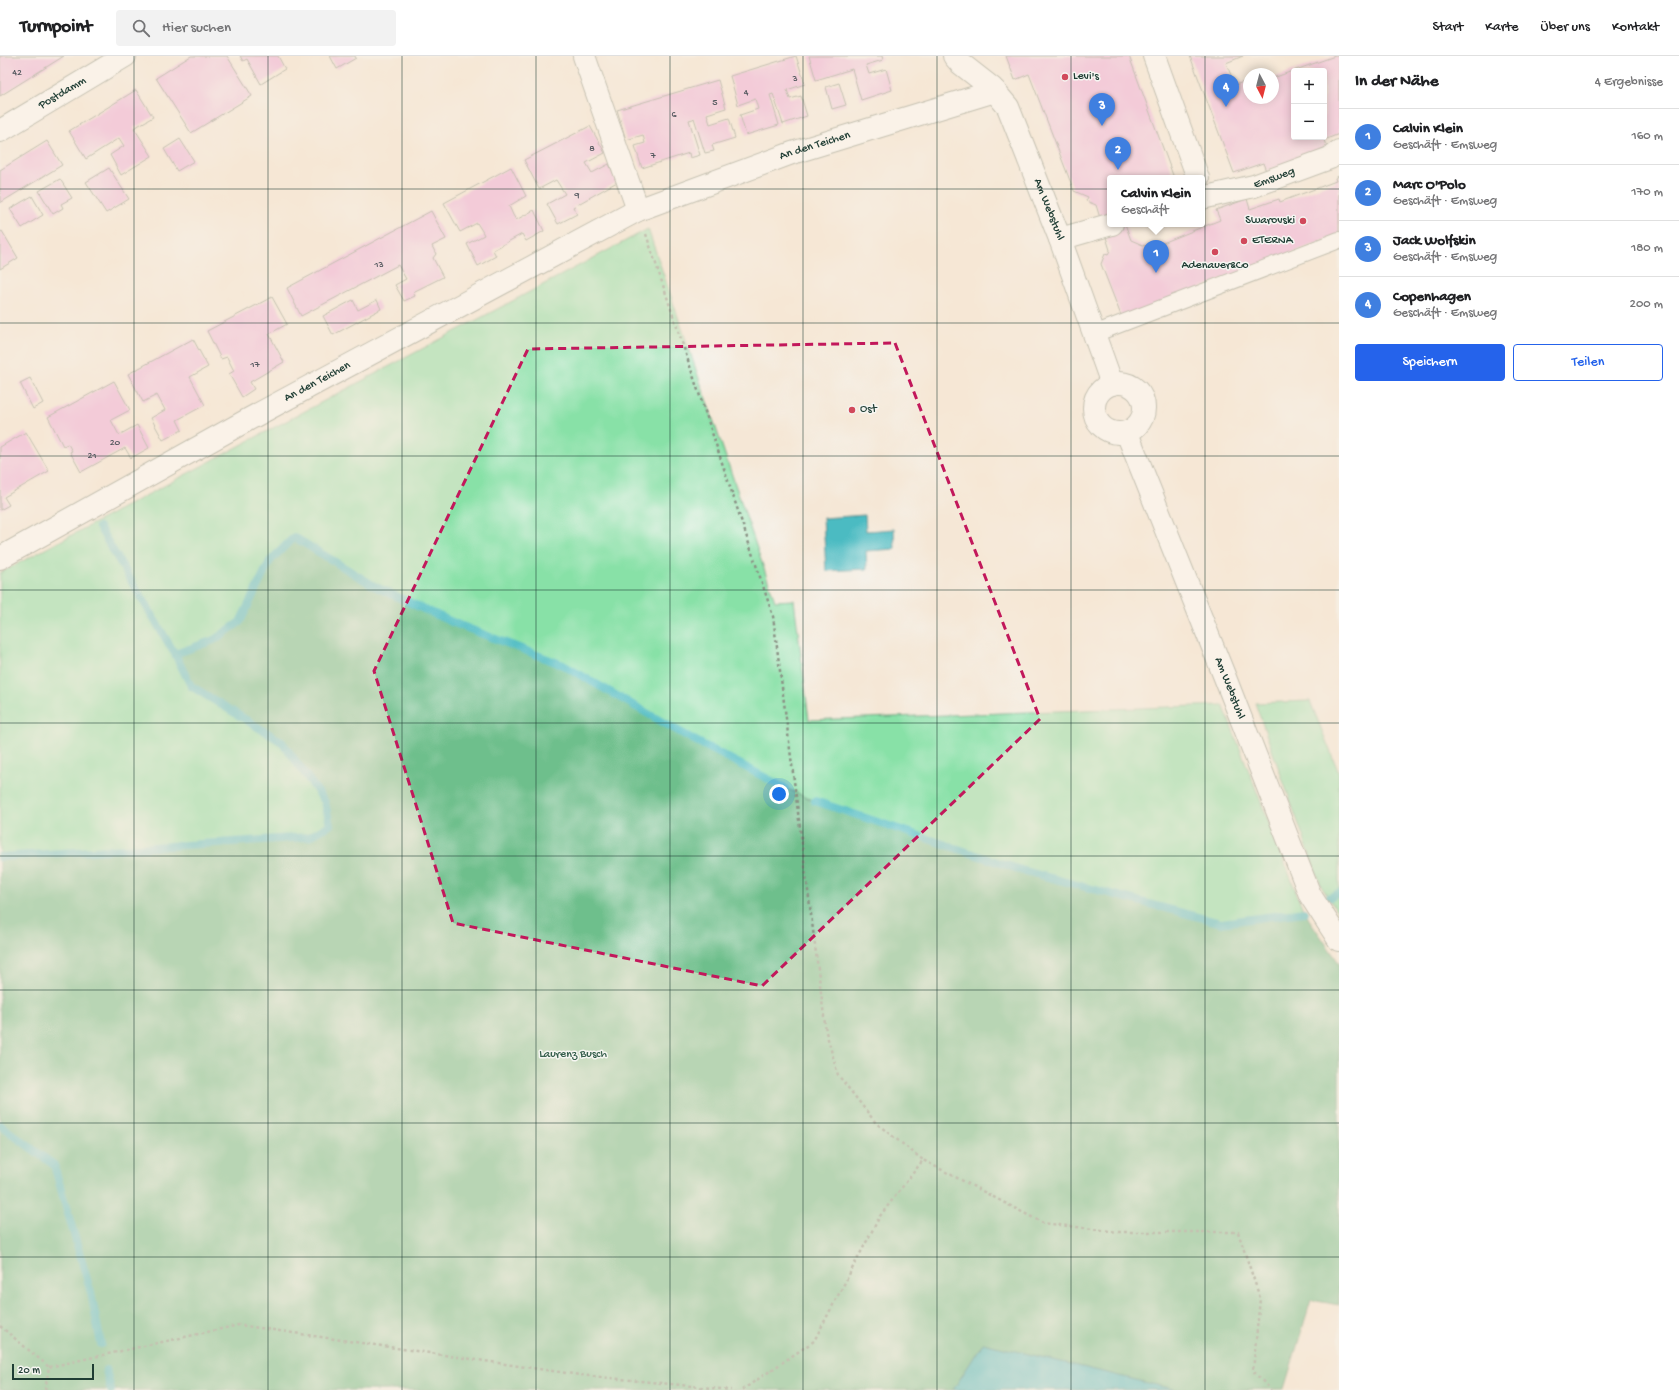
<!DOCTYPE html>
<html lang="de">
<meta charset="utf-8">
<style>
body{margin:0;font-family:"Gochi Hand",sans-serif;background:#f2f2f2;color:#202124}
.controls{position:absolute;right:12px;top:12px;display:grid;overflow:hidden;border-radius:4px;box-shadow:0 2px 10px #0003}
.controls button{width:36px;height:36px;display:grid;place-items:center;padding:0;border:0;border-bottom:1px solid #e0e0e0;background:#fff;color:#202124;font:20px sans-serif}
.compass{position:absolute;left:1243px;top:12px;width:36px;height:36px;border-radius:50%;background:#fff;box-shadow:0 2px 10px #0003;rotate:173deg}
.scale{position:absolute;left:12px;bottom:10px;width:82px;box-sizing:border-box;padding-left:4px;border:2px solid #1f3d34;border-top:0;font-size:11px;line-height:14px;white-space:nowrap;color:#1f3d34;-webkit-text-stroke:3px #f6f6f2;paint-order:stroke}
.you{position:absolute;left:779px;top:738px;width:14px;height:14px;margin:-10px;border:3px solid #fff;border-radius:50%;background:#1a73e8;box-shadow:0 0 0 6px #1a73e833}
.badge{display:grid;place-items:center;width:26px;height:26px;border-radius:50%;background:#2563eb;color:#fff;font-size:13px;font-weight:700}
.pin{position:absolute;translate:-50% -33px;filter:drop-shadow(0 1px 2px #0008)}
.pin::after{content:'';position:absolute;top:21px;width:14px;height:12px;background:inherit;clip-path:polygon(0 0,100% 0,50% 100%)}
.popup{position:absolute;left:1107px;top:119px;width:98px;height:52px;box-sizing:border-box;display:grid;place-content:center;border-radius:4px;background:#fff;filter:drop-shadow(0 1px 3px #0005);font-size:13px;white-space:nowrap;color:#757577}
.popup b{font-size:15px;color:#202124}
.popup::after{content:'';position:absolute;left:50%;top:100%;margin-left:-8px;border:8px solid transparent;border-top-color:#fff}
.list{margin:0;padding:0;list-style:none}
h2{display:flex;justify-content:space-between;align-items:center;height:52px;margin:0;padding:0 16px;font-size:17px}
h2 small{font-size:13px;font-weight:400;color:#757577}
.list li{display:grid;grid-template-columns:26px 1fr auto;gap:12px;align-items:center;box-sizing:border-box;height:56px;padding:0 16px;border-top:1px solid #e0e0e0}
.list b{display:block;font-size:15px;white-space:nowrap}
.list p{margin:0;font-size:13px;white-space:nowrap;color:#757577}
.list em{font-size:13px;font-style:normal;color:#757577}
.actions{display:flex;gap:8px;padding:12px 16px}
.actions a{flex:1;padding:9px 0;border:1px solid #2563eb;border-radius:4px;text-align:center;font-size:14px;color:#2563eb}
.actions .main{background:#2563eb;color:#fff}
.icon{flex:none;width:22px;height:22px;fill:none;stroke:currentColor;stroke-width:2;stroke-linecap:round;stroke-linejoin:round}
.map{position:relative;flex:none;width:1339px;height:1334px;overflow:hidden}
header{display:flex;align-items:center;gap:24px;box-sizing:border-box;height:56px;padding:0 20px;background:#fff;border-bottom:1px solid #e0e0e0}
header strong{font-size:19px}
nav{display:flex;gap:22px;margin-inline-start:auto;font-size:14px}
.search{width:280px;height:36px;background:#f2f2f2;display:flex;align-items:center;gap:10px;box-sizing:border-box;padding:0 14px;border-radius:4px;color:#757577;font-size:15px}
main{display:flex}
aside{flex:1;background:#fff}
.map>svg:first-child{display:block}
.green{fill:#88e1a7;stroke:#548f6e}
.forest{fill:#6ebf8c;stroke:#467e60}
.water{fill:#4cbbc2;stroke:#367c7b}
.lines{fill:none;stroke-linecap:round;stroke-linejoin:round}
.stream{stroke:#4cbbc2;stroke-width:8}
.building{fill:#efa9dc;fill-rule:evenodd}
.service-casing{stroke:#8a9285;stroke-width:18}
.pedestrian-casing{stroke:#8a9285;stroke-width:24}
.minor-casing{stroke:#8a9285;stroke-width:24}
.path{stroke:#8a9285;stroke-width:2.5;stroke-dasharray:3 3;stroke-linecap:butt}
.service{stroke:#fff;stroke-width:16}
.pedestrian{stroke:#fff;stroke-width:22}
.minor{stroke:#fff;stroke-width:22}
.marked{fill:none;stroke:#c2185b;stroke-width:3;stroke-dasharray:8 5;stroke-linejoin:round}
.grid{fill:none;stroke:#1f3d34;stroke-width:1;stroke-opacity:0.55}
.poi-dot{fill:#d1495b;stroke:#f6f6f2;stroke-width:1.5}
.labels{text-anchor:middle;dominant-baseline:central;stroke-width:3;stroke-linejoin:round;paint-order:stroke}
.number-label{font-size:10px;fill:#53585e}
.poi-label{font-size:12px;fill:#1f3d34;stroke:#f6f6f2;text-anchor:start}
.street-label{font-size:12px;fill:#1f3d34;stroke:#f6f6f2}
.park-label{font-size:12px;fill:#345e4b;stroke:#f6f6f2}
</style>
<header>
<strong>Turnpoint</strong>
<div class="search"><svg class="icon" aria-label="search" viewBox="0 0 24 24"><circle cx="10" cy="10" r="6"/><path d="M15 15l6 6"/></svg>Hier suchen</div>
<nav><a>Start</a><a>Karte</a><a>Über uns</a><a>Kontakt</a></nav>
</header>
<main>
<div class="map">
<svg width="1339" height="1334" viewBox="0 0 1339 1334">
<rect width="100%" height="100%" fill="#f6f6f2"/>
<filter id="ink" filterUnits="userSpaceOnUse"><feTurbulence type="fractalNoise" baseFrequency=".025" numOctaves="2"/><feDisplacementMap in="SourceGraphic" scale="8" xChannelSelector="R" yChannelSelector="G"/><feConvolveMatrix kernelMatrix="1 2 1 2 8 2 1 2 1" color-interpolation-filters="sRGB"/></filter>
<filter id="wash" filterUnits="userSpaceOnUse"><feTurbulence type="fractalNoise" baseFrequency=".012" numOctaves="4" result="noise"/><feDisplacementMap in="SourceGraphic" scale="16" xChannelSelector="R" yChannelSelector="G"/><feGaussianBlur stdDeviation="0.9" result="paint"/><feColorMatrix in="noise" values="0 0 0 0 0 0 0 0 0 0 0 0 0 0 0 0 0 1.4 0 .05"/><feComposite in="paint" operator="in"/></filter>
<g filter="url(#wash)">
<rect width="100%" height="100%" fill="#f5e7d6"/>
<path class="green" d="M648,173L775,545L794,544L809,664L1223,649L1304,856L1221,867L1021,814L815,745L785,732L694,684L563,609L454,567L376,531L294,481L270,505L240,566L214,584L175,598L191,630L282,686L325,746L330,769L309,781L0,801V517Z
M1310,645L1339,717V858L1321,830L1255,647Z"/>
<path class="forest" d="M294,481L376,531L454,567L563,609L694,684L785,732L815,745L1021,814L1221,867L1304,856L1339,907V1249L1311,1244L1284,1333L1177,1334L983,1287L953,1334H0V801L309,781L330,769L325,746L282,686L191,630L175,598L214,584L240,566L270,505Z"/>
<path class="water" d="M865,459L866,475L894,473L895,493L866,495L867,513L826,515L823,462Z
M983,1287L1177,1334H953Z"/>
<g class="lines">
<path class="stream" d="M175,598L214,584L240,566L270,505L294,481L376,531L454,567L563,609L694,684L785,732
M815,745L1021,814L1221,867L1304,856
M0,801L309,781L330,769L325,746L282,686L191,630L175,598L99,471
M1326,843L1339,837
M0,1069L54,1109L91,1237L101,1288
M106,1314L111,1334"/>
</g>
<g id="blocks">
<path class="building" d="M0,0H64L0,40Z
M191,0H227L252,40L191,77L156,22Z
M240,0H278L285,13L261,28L247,3L243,5Z
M330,0H355L356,2L337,13Z
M796,0L805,28L787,34L790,43L801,40L807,60L783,68L773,38L770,39L779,69L746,79L740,59L758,53L755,43L738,49L730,20Z
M809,0H882L883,4L866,9L869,18L886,13L892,34L861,44L852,13L816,24Z
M1006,0H1129L1174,122H1110V168H1125L1131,184L1145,190L1160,188L1220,164L1216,154L1247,143L1250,153L1279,143L1280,146L1336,125L1335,122L1339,120V179L1122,262L1101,208L1105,198L1108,199L1110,194L1096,149L1086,145L1088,141L1074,135L1029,18L1015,24Z
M1190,0H1243L1226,7L1235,29L1249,24V42H1273V22L1335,0H1339V78L1324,84L1327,93L1266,115L1263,107L1234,117ZM1294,15H1324V81H1294Z
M718,24L726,52L707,58L710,68L729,62L735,82L712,89L714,95L705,97L694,62L693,63L689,64L700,99L690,102L689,97L642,112L635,90L645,87L643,79L626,84L617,54Z
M839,27L846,49L832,53L826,31Z
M136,34L153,61L134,72L152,100L121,119L110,99L124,90L119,82L86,103L69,75Z
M590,70L605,97L586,107L592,117L609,108L617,126L573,151L577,158L558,168L547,148L565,138L556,124L539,133L524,104Z
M180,83L194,105L177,115L164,93Z
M47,85L62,109L0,147V114Z
M511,111L526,140L509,150L513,159L516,164L534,154L544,175L526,185L522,178L493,194L496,200L478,210L467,188L484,179L482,175L477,167L460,176L444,147Z
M109,112L129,143L106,157L86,126Z
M60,123L72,142L61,148L63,152L53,158L39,135Z
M32,140L43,159L22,172L10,153Z
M431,155L446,183L432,190L436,198L433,202L443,221L413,236L415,240L404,245L395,229L406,223L398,209L301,260L287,232Z
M2,175L18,202L0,213V176Z
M272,241L287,268L269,278L284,306L250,326L254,333L242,341L229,318L234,315L227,301L221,303L207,275Z
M353,244L358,254L377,244L381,253L333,279L323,260Z
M193,283L208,311L190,321L205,349L177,364L182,374L163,384L151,362L165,354L157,339L143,346L128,318Z
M30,322L43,347L33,353L20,327Z
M114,325L130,354L111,364L119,379L137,369L149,392L131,402L125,392L81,416L70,396L72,395L68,388L63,390L48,361Z
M26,376L49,415L4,441L9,449L0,454V391Z"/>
</g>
</g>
<g filter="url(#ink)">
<use href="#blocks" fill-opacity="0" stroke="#8a9285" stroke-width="1"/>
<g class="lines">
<defs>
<path id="service" d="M1094,278L1339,184"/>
<g id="pedestrian">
<path d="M1154,0L1198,122"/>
<path id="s1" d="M1202,142L1254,130L1330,102L1339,95"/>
<path d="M1060,183L1112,168"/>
</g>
<g id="minor">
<path d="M584,0L638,154"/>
<path id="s2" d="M954,0L960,7L992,32L1008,51L1060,183L1112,328"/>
<path id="s3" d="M0,75L125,0"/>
<circle cx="1119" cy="352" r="25"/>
<path id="s4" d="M1127,377L1224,619L1310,839L1339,884"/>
<path id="s5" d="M0,502L251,362L638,154L792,97L995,35"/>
</g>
</defs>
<use href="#service" class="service-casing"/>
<use href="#pedestrian" class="pedestrian-casing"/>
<use href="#minor" class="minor-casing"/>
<path class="path" d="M646,178L773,560L826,976L838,1019L876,1067L923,1104
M0,1270L49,1311L45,1334
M49,1311L239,1269L580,1319L731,1334
M742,1334L814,1285L880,1160L923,1104L1043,1167L1118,1176H1238L1260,1242L1253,1315L1271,1334"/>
<use href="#service" class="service"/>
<use href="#pedestrian" class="pedestrian"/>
<use href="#minor" class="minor"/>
</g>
</g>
<path d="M0 0H1339V1334H0ZM895,287L1040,663L762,930L453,867L374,615L528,293Z" fill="#f5e7d6" fill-opacity=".55" fill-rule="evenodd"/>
<path class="marked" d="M895,287L1040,663L762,930L453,867L374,615L528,293Z"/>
<path class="grid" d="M134,0V1334M268,0V1334M402,0V1334M536,0V1334M670,0V1334M803,0V1334M937,0V1334M1071,0V1334M1205,0V1334M0,133H1339M0,267H1339M0,400H1339M0,534H1339M0,667H1339M0,800H1339M0,934H1339M0,1067H1339M0,1201H1339"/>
<g class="poi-dot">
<circle cx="1065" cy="21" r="4"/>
<circle cx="1303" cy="165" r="4"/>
<circle cx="1244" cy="185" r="4"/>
<circle cx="1215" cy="196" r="4"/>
<circle cx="852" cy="354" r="4"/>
</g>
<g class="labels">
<g class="number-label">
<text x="17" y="17">42</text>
<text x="795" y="23">3</text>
<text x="746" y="37">4</text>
<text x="715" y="47">5</text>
<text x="674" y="59">6</text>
<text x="592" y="93">8</text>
<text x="653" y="100">7</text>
<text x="577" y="140">9</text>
<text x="379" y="209">13</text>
<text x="255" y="309">17</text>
<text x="115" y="387">20</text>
<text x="92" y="400">21</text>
</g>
<g class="poi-label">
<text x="1073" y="21">Levi's</text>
<text x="1295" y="165" text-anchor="end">Swarovski</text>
<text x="1252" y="185">ETERNA</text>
<text x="1215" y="210" text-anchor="middle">Adenauer&amp;Co</text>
<text x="860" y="354">Ost</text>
</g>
<g class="street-label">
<text stroke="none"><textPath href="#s3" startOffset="73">Postdamm</textPath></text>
<text stroke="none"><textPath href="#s5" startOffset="915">An den Teichen</textPath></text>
<text stroke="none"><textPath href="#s1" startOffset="75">Emsweg</textPath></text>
<text stroke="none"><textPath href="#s2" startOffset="185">Am Webstuhl</textPath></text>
<text stroke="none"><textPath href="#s5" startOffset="363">An den Teichen</textPath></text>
<text stroke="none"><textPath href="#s4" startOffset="275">Am Webstuhl</textPath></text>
</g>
<g class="park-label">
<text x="573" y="999">Laurenz Busch</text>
</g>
</g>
</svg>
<div class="controls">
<button>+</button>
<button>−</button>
</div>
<svg class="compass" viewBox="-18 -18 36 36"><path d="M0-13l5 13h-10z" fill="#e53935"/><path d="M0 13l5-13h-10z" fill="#757577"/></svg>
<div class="scale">20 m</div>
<div class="you"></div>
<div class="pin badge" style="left:1156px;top:217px;background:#3f7fe0">1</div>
<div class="popup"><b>Calvin Klein</b>Geschäft</div>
<div class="pin badge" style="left:1118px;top:114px;background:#3f7fe0">2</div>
<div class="pin badge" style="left:1102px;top:70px;background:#3f7fe0">3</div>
<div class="pin badge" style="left:1226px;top:51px;background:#3f7fe0">4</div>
</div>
<aside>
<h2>In der Nähe<small>4 Ergebnisse</small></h2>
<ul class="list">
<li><span class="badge" style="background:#3f7fe0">1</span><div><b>Calvin Klein</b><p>Geschäft · Emsweg</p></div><em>160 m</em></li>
<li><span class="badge" style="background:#3f7fe0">2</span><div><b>Marc O'Polo</b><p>Geschäft · Emsweg</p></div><em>170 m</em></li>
<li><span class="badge" style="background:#3f7fe0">3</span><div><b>Jack Wolfskin</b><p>Geschäft · Emsweg</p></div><em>180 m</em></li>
<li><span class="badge" style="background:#3f7fe0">4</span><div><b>Copenhagen</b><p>Geschäft · Emsweg</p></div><em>200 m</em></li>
</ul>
<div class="actions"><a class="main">Speichern</a><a>Teilen</a></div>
</aside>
</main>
